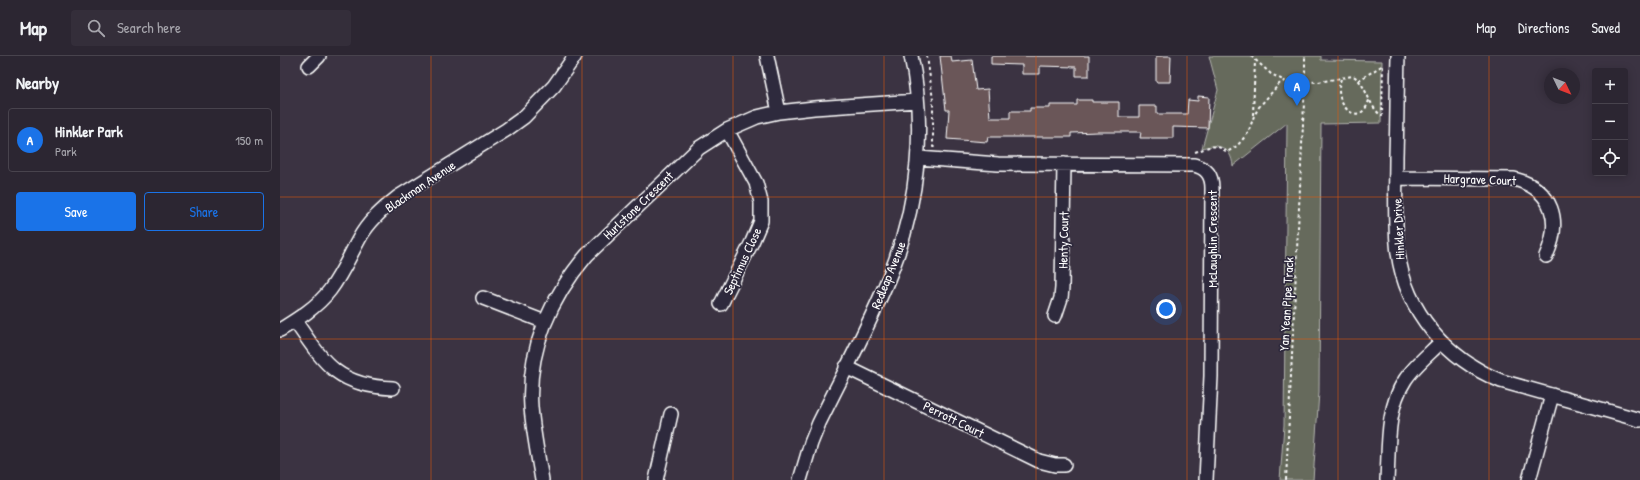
<!DOCTYPE html>
<meta charset="utf-8">
<style>
body{margin:0;font-family:"Patrick Hand",sans-serif;background:#342e3a;color:#f1f3f6}
.controls{position:absolute;right:12px;top:12px;display:grid;overflow:hidden;border-radius:4px;box-shadow:0 2px 10px #0003}
.controls button{width:36px;height:36px;display:grid;place-items:center;padding:0;border:0;border-bottom:1px solid #48434d;background:#2c2632;color:#f1f3f6;font:20px sans-serif}
.compass{position:absolute;left:1264px;top:12px;width:36px;height:36px;border-radius:50%;background:#2c2632;box-shadow:0 2px 10px #0003;rotate:133deg}
.you{position:absolute;left:886px;top:253px;width:14px;height:14px;margin:-10px;border:3px solid #fff;border-radius:50%;background:#1a73e8;box-shadow:0 0 0 6px #1a73e833}
.badge{display:grid;place-items:center;width:26px;height:26px;border-radius:50%;background:#1a73e8;color:#fff;font-size:13px;font-weight:700}
.pin{position:absolute;translate:-50% -33px;filter:drop-shadow(0 1px 2px #0008)}
.pin::after{content:'';position:absolute;top:21px;width:14px;height:12px;background:inherit;clip-path:polygon(0 0,100% 0,50% 100%)}
.list{margin:0;padding:0;list-style:none}
h2{display:flex;justify-content:space-between;align-items:center;height:52px;margin:0;padding:0 16px;font-size:17px}
h2 small{font-size:13px;font-weight:400;color:#a6a5ac}
.list li{display:grid;grid-template-columns:26px 1fr auto;gap:12px;align-items:center;box-sizing:border-box;height:64px;margin:0 8px 8px;padding:0 8px;border:1px solid #48434d;border-radius:4px}
.list b{display:block;font-size:15px;white-space:nowrap}
.list p{margin:0;font-size:13px;white-space:nowrap;color:#a6a5ac}
.list em{font-size:13px;font-style:normal;color:#a6a5ac}
.actions{display:flex;gap:8px;padding:12px 16px}
.actions a{flex:1;padding:9px 0;border:1px solid #1a73e8;border-radius:4px;text-align:center;font-size:14px;color:#1a73e8}
.actions .main{background:#1a73e8;color:#fff}
.icon{flex:none;width:22px;height:22px;fill:none;stroke:currentColor;stroke-width:2;stroke-linecap:round;stroke-linejoin:round}
.map{position:relative;flex:none;width:1360px;height:424px;overflow:hidden}
header{display:flex;align-items:center;gap:24px;box-sizing:border-box;height:56px;padding:0 20px;background:#2c2632;border-bottom:1px solid #48434d}
header strong{font-size:19px}
nav{display:flex;gap:22px;margin-inline-start:auto;font-size:14px}
.search{width:280px;height:36px;background:#342e3a;display:flex;align-items:center;gap:10px;box-sizing:border-box;padding:0 14px;border-radius:4px;color:#a6a5ac;font-size:15px}
main{display:flex}
aside{flex:1;background:#2c2632}
.map>svg:first-child{display:block}
.green{fill:#666a5c;stroke:#b2b4ae}
.building{fill:#6a5658;stroke:#fff}
.lines{fill:none;stroke-linecap:round;stroke-linejoin:round}
.minor-casing{stroke:#fff;stroke-width:16}
.path{stroke:#fff;stroke-width:2;stroke-dasharray:3 3;stroke-linecap:butt}
.minor{stroke:#2f2a3d;stroke-width:13}
.grid{fill:none;stroke:#e8590c;stroke-width:1;stroke-opacity:0.55}
.labels{text-anchor:middle;dominant-baseline:central;stroke-width:3.5;stroke-linejoin:round;paint-order:stroke}
.street-label{font-size:13px;fill:#fff;stroke:#2f2a3d}
</style>
<header>
<strong>Map</strong>
<div class="search"><svg class="icon" aria-label="search" viewBox="0 0 24 24"><circle cx="10" cy="10" r="6"/><path d="M15 15l6 6"/></svg>Search here</div>
<nav><a>Map</a><a>Directions</a><a>Saved</a></nav>
</header>
<main>
<aside>
<h2>Nearby<small></small></h2>
<ul class="list">
<li><span class="badge">A</span><div><b>Hinkler Park</b><p>Park</p></div><em>150 m</em></li>
</ul>
<div class="actions"><a class="main">Save</a><a>Share</a></div>
</aside>
<div class="map">
<svg width="1360" height="424" viewBox="0 0 1360 424">
<rect width="100%" height="100%" fill="#3b3342"/>
<filter id="ink" filterUnits="userSpaceOnUse"><feTurbulence type="fractalNoise" baseFrequency=".025" numOctaves="2"/><feDisplacementMap in="SourceGraphic" scale="8" xChannelSelector="R" yChannelSelector="G"/><feConvolveMatrix kernelMatrix="1 2 1 2 8 2 1 2 1" color-interpolation-filters="sRGB"/></filter>
<g filter="url(#ink)">
<path class="green" d="M929,0H1041V4L1102,5L1101,67L1041,68L1039,336L1033,424H1000L1004,369L1007,67L953,110C951,91 939,87 922,92L938,34Z"/>
<path class="building" d="M660,0H671L672,6L692,4L696,34L708,33L710,62H730V55H750V52H770V49H797V44H812V46H839V61H859V50H877V58H907L908,44L918,45V40L929,41L928,72L893,71V82H860L861,76H818L791,77V81H708L707,86L667,83L669,54H666Z
M711,0H809V20H796V11L760,10V18H742V9L711,8Z
M876,0H891L890,26H876Z"/>
<g class="lines">
<defs>
<path id="minor" d="M487,0L499,56
M1118,0C1117,33 1117,67 1116,100C1116,132 1114,165 1118,197C1126,256 1167,303 1221,325L1360,364
M29,10L39,0
M638,102L718,108L914,109C927,112 932,120 932,132L931,320L926,424
M1116,122L1234,123C1273,133 1282,165 1266,200
M203,242L265,266
M441,248L472,186L481,165V146L476,127L447,74
M775,260L781,242L782,232L784,108
M15,265C44,307 57,330 113,332
M0,274C18,263 37,251 50,234C62,218 69,201 79,183C88,166 103,153 118,141L226,74L244,61L274,30L295,0
M566,311L759,405L775,409H784
M262,424C258,400 253,375 251,351C247,294 271,241 307,199L419,92L447,74L477,61L499,56L534,52L637,45
M376,424L391,358
M520,424L531,387L539,367C564,316 592,265 613,211C638,146 646,69 631,0
M1107,424C1109,391 1106,353 1125,324C1134,310 1149,298 1161,286
M1249,424L1272,339"/>
</defs>
<use href="#minor" class="minor-casing"/>
<path class="path" d="M647,0L653,44V91H655
M971,0L991,18L1005,25
M1061,23C1051,49 1081,74 1089,44
M973,59L975,4
M915,96C928,92 934,86 947,96L957,90L968,77L974,60L979,51L1000,27L1005,25L1038,26L1073,20C1086,26 1088,51 1102,60L1103,9L1079,24
M1006,424L1025,26V0"/>
<use href="#minor" class="minor"/>
</g>
</g>
<path class="grid" d="M151,0V424M302,0V424M453,0V424M604,0V424M756,0V424M907,0V424M1058,0V424M1209,0V424M0,141H1360M0,283H1360"/>
<g class="labels">
<g class="street-label">
<text transform="translate(1200 123) rotate(2)">Hargrave Court</text>
<text transform="translate(140 130) rotate(-34)">Blackman Avenue</text>
<text transform="translate(358 149) rotate(-44)">Hurlstone Crescent</text>
<text transform="translate(1118 173) rotate(-93)">Hinkler Drive</text>
<text transform="translate(932 183) rotate(-90)">McLaughlin Crescent</text>
<text transform="translate(783 184) rotate(-89)">Henty Court</text>
<text transform="translate(462 205) rotate(-65)">Septimus Close</text>
<text transform="translate(608 219) rotate(-68)">Redleap Avenue</text>
<text transform="translate(1006 248) rotate(-87)">Yan Yean Pipe Track</text>
<text transform="translate(674 363) rotate(26)">Perrott Court</text>
</g>
</g>
</svg>
<div class="controls">
<button>+</button>
<button>−</button>
<button><svg class="icon" aria-label="locate" viewBox="0 0 24 24"><circle cx="12" cy="12" r="6"/><path d="M12 2v4M12 18v4M2 12h4M18 12h4"/></svg></button>
</div>
<svg class="compass" viewBox="-18 -18 36 36"><path d="M0-13l5 13h-10z" fill="#e53935"/><path d="M0 13l5-13h-10z" fill="#a6a5ac"/></svg>
<div class="you"></div>
<div class="pin badge" style="left:1017px;top:50px">A</div>
</div>
</main>
